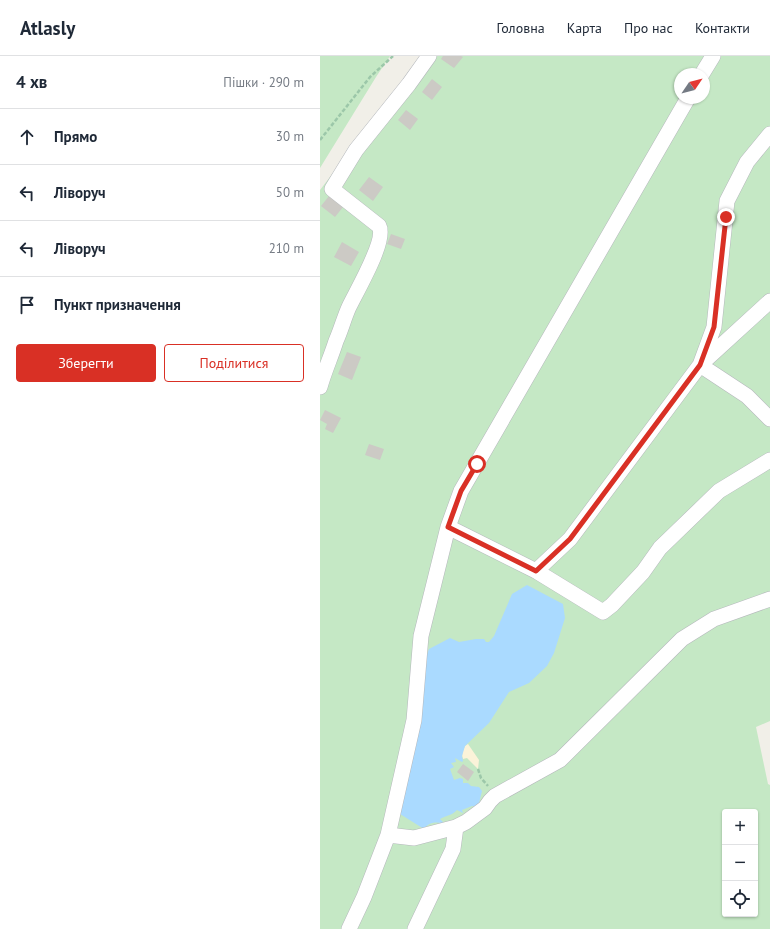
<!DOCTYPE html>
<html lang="uk">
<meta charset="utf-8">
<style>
body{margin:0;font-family:"PT Sans",sans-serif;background:#f6f6f7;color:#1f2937}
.controls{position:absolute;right:12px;bottom:12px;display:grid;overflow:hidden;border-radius:4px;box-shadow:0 1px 3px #0004}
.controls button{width:36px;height:36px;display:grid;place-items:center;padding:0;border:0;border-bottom:1px solid #e0e1e3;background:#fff;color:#1f2937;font:20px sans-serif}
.compass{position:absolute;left:354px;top:12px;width:36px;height:36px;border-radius:50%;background:#fff;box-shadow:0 1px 3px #0004;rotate:55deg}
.stop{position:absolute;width:12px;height:12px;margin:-9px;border:3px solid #d93025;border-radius:50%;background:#fff}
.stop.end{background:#d93025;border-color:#fff;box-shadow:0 1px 4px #0008}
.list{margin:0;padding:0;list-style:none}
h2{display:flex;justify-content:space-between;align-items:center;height:52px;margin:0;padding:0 16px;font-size:17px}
h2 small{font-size:13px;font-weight:400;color:#747a83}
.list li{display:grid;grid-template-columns:26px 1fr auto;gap:12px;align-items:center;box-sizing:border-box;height:56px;padding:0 16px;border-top:1px solid #e0e1e3}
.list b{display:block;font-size:15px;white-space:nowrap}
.list em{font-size:13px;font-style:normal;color:#747a83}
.actions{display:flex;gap:8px;padding:12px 16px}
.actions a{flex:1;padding:9px 0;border:1px solid #d93025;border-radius:4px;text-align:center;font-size:14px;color:#d93025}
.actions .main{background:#d93025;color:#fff}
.icon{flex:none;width:22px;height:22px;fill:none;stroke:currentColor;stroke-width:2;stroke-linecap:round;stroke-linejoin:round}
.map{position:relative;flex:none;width:450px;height:873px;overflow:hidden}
header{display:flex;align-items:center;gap:24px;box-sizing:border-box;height:56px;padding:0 20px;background:#fff;border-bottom:1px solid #e0e1e3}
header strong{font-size:19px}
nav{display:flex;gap:22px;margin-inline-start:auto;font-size:14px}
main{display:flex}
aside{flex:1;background:#fff}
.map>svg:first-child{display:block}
.green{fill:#c5e8c5;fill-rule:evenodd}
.sand{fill:#fbf3d9}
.water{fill:#aadaff}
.building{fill:#cccac5}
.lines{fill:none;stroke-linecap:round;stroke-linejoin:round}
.minor-casing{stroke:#b5b8bc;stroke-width:16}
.path{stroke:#9cc7a9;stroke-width:2.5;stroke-dasharray:4 2;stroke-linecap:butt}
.minor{stroke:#fff;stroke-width:15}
.route{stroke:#d93025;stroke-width:5}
</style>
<header>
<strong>Atlasly</strong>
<nav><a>Головна</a><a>Карта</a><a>Про нас</a><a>Контакти</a></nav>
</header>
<main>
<aside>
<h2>4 хв<small>Пішки · 290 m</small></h2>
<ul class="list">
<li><svg class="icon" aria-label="ahead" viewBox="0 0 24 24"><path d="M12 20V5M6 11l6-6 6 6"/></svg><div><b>Прямо</b></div><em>30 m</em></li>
<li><svg class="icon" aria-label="left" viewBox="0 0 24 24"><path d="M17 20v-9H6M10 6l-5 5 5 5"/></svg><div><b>Ліворуч</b></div><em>50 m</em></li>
<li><svg class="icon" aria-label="left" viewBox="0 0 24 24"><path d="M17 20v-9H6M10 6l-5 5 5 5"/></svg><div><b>Ліворуч</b></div><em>210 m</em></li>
<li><svg class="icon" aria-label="arrive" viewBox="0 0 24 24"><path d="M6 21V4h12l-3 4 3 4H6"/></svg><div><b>Пункт призначення</b></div></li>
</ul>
<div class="actions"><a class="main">Зберегти</a><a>Поділитися</a></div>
</aside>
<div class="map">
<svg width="450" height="873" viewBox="0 0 450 873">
<rect width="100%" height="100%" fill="#f1efe8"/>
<path class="green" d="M0,0H70L56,21L0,112Z
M103,0H450V665L436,671L448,728L450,729V873H0V134ZM360,18H384V42H360ZM405,756H435V858H405Z"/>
<path class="sand" d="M148,688L159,704L158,713L147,702L143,703C141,698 143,695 145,690Z"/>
<path class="water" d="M207,529L243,548L245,562L234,597L227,610L209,627L189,636L169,667L145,690L142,700L143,705L142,706L135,702L136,706L131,707L134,711L130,713L134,724L140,722L143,723V727H148L151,730L159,731L162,735L158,751L152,750L142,754L143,757L137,754C131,760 127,759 120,763L123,766V767C115,766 109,766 104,773L80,758H75L99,676L102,612L109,593L130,582L139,586L156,583H164L166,586H169L174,580L192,538Z"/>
<path class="building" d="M123,0H141L143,1L134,12L121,3Z
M112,23L122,31L112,44L102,36Z
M86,54L98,63L90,74L78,64Z
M49,121L63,131L53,145L39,134Z
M9,140L23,151L15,161L1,150Z
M71,178L85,183L81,193L67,188Z
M22,186L39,196L31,210L14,201Z
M27,296L41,301L32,324L18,318Z
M5,354L21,362L13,377L5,373L7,368L0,364Z
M49,388L64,393L60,404L45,399Z
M143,708L154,716L148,725L137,716Z"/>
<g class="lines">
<defs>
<path id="minor" d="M382,18L393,0
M450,78L427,106L407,145L394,271L380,309L427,340L450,363
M0,331C4,316 11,301 16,285C21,274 24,262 29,251C36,236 67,184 59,170L12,133L36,94L89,28L109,0
M128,471L216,515L283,556L292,549L323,516L340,492L399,435L450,404
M216,515L250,483L380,309L450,245
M68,779L94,782L136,771L146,766L165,752L170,745L175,740L240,704L362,583L394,563L450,543
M29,873L44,841L68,779L94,664L101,580L128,471L141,435L368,42
M95,873L133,793L136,771"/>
</defs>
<use href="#minor" class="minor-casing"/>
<path class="path" d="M0,84L50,21L73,0
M158,713L161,722L168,730"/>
<use href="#minor" class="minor"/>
</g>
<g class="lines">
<path class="route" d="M157,408L141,435L128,471L216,515L250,483L380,309L394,271L406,161"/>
</g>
</svg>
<div class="controls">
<button>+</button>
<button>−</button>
<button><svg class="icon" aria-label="locate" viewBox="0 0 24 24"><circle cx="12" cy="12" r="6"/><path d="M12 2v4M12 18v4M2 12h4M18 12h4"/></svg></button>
</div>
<svg class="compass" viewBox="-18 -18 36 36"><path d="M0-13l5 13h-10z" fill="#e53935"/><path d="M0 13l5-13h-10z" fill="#747a83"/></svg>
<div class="stop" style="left:157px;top:408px"></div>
<div class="stop end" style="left:406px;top:161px"></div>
</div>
</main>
